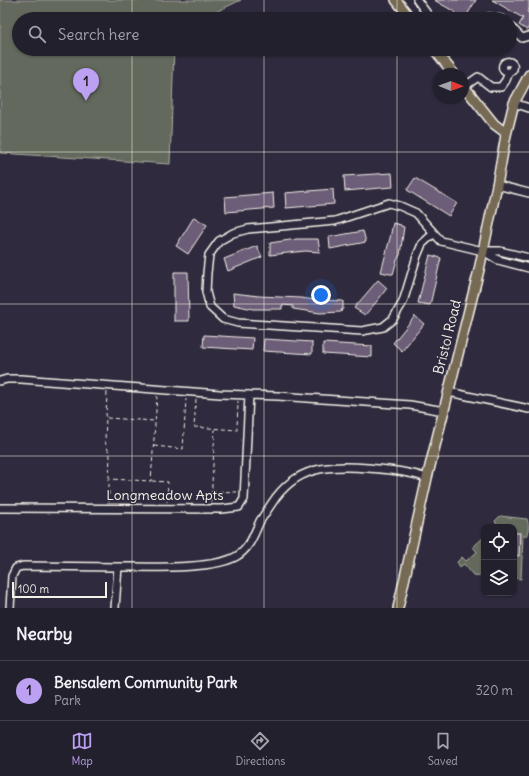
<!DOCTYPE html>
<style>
body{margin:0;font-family:Delius,sans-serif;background:#2b2836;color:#f1f3f6}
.controls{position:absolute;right:12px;bottom:12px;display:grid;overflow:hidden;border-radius:8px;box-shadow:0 1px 3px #0004}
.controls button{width:36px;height:36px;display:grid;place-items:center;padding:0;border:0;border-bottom:1px solid #403e4a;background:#23202e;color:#f1f3f6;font:20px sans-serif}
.compass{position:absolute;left:433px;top:68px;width:36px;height:36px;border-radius:50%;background:#23202e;box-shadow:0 1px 3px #0004;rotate:91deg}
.scale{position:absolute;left:12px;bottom:10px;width:95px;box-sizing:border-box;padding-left:4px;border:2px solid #f4f1e8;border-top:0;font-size:11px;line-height:14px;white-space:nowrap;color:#f4f1e8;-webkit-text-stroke:3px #2f2a3d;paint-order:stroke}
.you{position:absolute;left:321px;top:295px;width:14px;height:14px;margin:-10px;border:3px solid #fff;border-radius:50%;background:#1a73e8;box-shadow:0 0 0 6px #1a73e833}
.badge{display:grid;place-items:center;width:26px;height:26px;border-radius:50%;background:#bca0f2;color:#111;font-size:13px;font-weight:700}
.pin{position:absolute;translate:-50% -33px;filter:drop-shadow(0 1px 2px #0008)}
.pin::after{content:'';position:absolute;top:21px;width:14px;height:12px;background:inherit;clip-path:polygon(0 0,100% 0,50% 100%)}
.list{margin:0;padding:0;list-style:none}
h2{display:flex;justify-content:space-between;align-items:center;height:52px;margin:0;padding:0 16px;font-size:17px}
h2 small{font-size:13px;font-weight:400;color:#a3a3aa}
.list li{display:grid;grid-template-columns:26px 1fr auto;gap:12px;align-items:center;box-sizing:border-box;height:60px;padding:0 16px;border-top:1px solid #403e4a}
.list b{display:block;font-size:15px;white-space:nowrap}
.list p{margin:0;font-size:13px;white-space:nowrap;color:#a3a3aa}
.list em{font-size:13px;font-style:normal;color:#a3a3aa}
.icon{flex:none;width:22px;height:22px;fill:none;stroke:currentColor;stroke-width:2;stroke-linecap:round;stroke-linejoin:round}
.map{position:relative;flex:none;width:529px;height:608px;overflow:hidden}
.search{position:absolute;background:#23202e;box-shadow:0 1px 3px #0004;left:12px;right:12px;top:12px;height:44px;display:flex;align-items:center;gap:10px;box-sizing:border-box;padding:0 14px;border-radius:22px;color:#a3a3aa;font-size:15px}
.sheet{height:112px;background:#23202e}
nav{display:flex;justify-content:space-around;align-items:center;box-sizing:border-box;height:56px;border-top:1px solid #403e4a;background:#23202e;font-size:11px;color:#a3a3aa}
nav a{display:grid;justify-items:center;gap:2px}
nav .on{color:#bca0f2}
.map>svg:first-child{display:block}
.green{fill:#64695b;stroke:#acada2}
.building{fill:#6c5d78;stroke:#f4f1e8}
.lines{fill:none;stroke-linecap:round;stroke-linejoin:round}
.minor-casing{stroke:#f4f1e8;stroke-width:10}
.major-casing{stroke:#f4f1e8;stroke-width:12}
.path{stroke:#f4f1e8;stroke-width:1;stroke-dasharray:4 3;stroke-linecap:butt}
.minor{stroke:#2f2a3d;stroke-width:7}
.major{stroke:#766a54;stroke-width:9}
.grid{fill:none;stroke:#f4f1e8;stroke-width:1;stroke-opacity:0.55}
.labels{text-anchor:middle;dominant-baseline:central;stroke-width:3;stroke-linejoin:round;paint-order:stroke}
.street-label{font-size:14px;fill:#f4f1e8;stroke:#2f2a3d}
</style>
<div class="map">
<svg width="529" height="608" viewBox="0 0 529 608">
<rect width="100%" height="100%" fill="#2f2a3d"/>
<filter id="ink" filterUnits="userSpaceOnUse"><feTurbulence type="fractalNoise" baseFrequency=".025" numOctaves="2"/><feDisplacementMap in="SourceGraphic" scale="8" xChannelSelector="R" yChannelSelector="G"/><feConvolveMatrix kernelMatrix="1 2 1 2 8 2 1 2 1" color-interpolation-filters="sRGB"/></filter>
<g filter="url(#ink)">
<path class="green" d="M0,0H241L201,19H19V49H174L170,164L0,153Z
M500,516L527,519C529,525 529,531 526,536H523L521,579L514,578V527H495L497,525L495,521Z
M484,537V576L473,575L464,564L460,567L457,562L462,557L466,561L477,552L473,547Z"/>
<path class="building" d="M434,0H476L467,15L475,19H450L455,12Z
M492,0H529V9L527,12L529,13V26L527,30L519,25L523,18Z
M392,173L393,187L345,191L344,176Z
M415,178L457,203L449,216L407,190Z
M333,189L334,204L286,208L285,193Z
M273,193L274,208L226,212L225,197Z
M194,217L207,225L188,254L176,246Z
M393,223L401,225V226L404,227L400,255L397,260L393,274H390L381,272L390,238Z
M363,231L366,242L330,249L329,237Z
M297,239H318L320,252L305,251L270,255V243Z
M257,246L262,257L228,271L224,259Z
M430,255L441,258L430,305L418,303Z
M174,272H188L189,321H174Z
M378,280L387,288L378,300L365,315L354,308Z
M233,293L259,296L301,298L315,300L343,301V309H342L341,312L320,313L293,309V306L283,305H282V309H253L234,305Z
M415,316L424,324L402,351L393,343Z
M204,335L253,338L252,350L203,347Z
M264,339L312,342V354L263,351Z
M323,343L372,346V357L323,354Z
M514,533H520L519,556L514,555Z"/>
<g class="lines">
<defs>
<path id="minor" d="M417,0L431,19
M486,19L489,17L501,19
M510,26L522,38L529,36
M460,49H461
M502.5 67a5.5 5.5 0 1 1 11 0a5.5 5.5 0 1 1-11 0Z
M464,87L478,77L491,87H501L506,80L509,72
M514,103L529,108
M497,185L529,193
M433,234L422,244L417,256L403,302L393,319L383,327L362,331L238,323L223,319L210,307L206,292L207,273L209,255L219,241L233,233L248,229L335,221L389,203L400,206L416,213L441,241L483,251H500L529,258
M485,252L498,260L529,268
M0,381L7,379H21L220,394L278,396L410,405L444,411
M449,392L529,409
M0,508L222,509L239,507L244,499L249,395
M118,567C147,567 214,570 237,556C250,548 254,534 260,521C264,515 268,509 272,503C296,466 328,465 368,468C389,470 407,471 427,478
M10,608L12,576L16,568L23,566L118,567L115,608"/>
<path id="major" d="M396,0L411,19
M434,49L454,74
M463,85L494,124L506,133
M398,608L427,478L479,270L497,185L506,135L514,103L529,75"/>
</defs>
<use href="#minor" class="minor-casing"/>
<use href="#major" class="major-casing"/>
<path class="path" d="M107,392L105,442L110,455L109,478
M196,399L194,427L237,430L238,401
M107,418L155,421
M154,446L183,449L186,399
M152,481L168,482L167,502
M212,491L237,492
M109,502V479L151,481L157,396
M211,502L215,429"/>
<use href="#minor" class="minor"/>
<use href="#major" class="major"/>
</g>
</g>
<path class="grid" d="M132,0V19M264,0V19M397,0V19M132,49V608M264,49V608M397,49V608M0,152H529M0,304H529M0,456H529"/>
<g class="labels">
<g class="street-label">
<text transform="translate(447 337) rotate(-76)">Bristol Road</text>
<text x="165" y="495">Longmeadow Apts</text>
</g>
</g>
</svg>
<div class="controls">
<button><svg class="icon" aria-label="locate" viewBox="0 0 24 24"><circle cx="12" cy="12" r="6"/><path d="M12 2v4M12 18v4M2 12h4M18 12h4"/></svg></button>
<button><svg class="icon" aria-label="layers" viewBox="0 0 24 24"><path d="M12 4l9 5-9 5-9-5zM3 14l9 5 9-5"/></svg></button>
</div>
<svg class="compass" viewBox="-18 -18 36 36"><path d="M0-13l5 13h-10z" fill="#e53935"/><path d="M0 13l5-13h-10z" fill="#a3a3aa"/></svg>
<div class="scale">100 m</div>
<div class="you"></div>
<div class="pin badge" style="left:86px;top:101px">1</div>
<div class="search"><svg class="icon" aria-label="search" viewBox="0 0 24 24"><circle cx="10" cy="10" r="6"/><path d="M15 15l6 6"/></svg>Search here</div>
</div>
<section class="sheet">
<h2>Nearby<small></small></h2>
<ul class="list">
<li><span class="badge">1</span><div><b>Bensalem Community Park</b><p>Park</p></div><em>320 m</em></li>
</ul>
</section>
<nav>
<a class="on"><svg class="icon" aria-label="map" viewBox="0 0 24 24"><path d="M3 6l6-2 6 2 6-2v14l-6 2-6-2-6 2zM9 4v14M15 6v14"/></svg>Map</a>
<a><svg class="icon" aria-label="directions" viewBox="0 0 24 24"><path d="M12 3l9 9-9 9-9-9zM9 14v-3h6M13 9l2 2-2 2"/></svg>Directions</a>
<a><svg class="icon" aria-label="saved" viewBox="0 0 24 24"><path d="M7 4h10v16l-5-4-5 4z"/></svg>Saved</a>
</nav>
